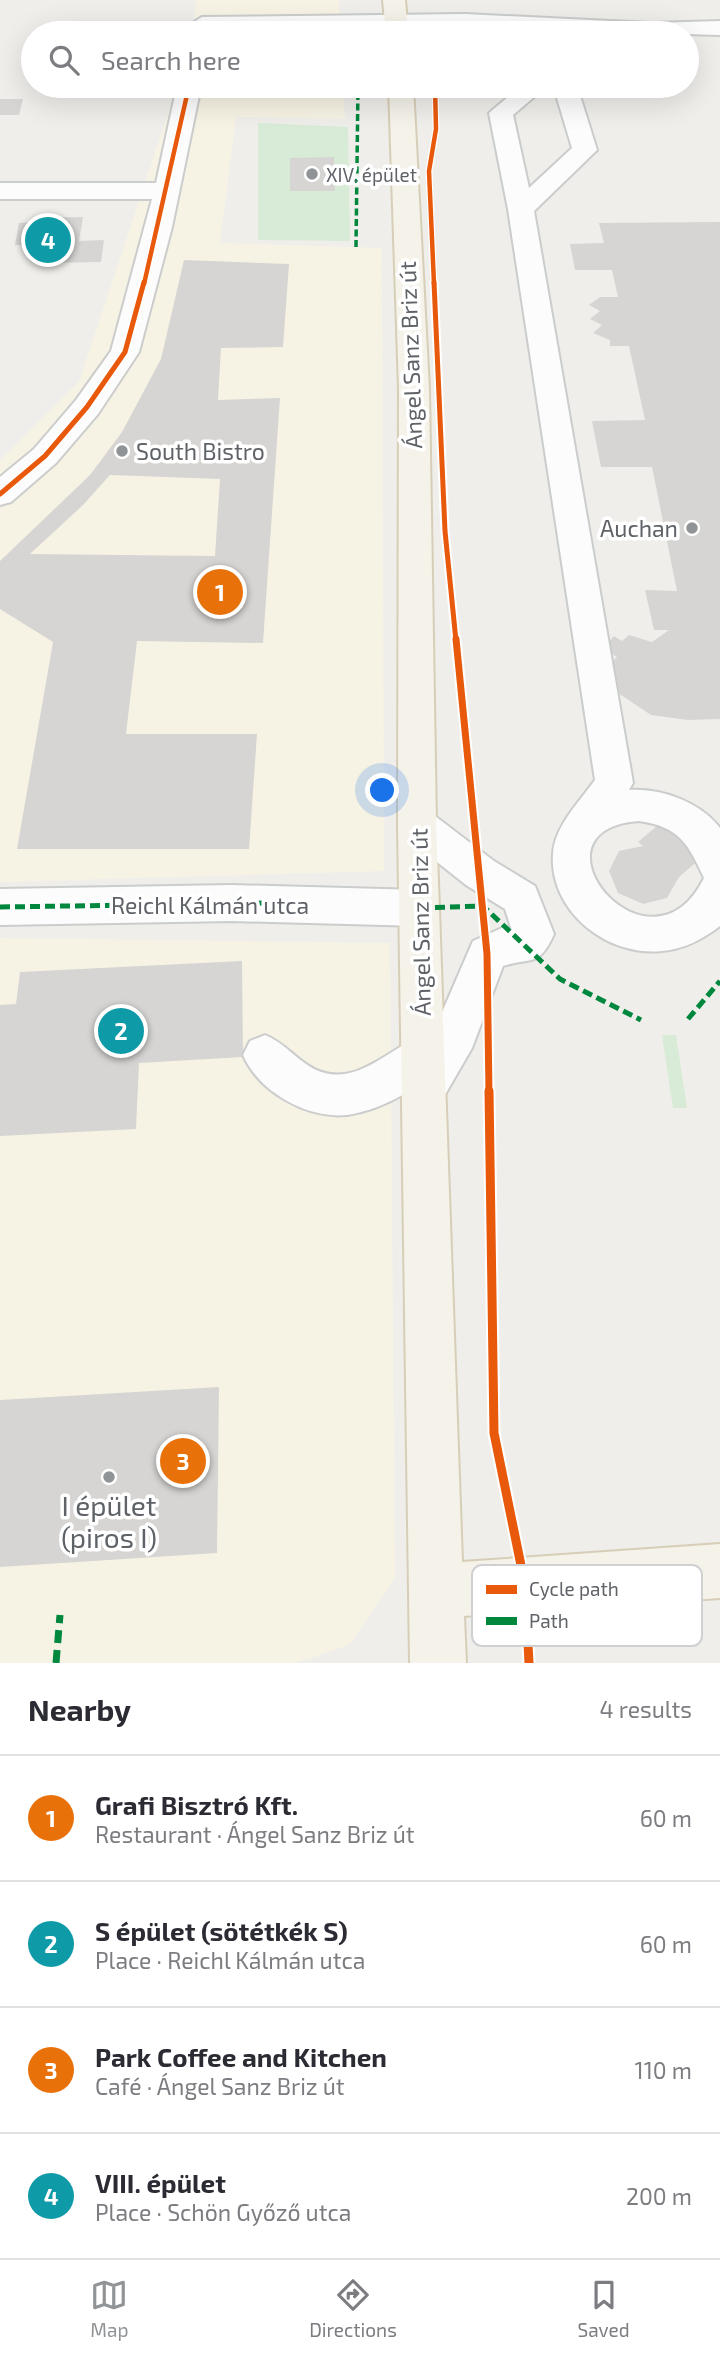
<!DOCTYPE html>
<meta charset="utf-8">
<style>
body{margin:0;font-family:"Exo 2",sans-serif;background:#f2f2f3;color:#2b2b33}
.you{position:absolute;left:383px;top:791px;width:24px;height:24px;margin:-18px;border:5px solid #fff;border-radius:50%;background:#1a73e8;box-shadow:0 0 0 10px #1a73e833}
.badge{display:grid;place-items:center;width:46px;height:46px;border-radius:50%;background:#919496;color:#fff;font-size:23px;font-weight:700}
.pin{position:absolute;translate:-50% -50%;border:4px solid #fff;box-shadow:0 2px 7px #0006}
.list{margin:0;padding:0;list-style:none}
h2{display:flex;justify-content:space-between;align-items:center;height:91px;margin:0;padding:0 28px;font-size:30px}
h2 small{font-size:23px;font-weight:400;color:#7c7c81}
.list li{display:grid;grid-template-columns:46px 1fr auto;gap:21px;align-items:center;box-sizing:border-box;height:126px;padding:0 28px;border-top:2px solid #e1e1e2}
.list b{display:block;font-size:26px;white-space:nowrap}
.list p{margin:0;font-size:23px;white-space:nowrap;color:#7c7c81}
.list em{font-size:23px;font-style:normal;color:#7c7c81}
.icon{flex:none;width:38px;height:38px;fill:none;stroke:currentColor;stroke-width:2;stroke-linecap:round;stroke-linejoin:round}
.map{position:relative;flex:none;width:720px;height:1663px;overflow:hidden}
.search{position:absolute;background:#fff;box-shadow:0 7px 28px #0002;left:21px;right:21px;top:21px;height:77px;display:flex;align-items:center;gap:18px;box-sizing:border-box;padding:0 24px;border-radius:38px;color:#7c7c81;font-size:26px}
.sheet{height:595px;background:#fff}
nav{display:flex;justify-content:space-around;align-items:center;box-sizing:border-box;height:98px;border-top:2px solid #e1e1e2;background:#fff;font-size:19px;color:#7c7c81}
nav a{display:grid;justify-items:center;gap:4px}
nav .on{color:#919496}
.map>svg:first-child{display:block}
.commercial{fill:#f7f3e4}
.green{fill:#d8ebd6}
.building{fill:#d6d5d3;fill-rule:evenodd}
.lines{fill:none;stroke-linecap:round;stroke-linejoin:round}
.minor-casing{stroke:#cbcccc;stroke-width:4}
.major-casing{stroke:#d7ceb8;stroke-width:4}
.minor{fill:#fdfcfc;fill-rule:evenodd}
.major{fill:#f4f2e9;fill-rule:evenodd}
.quiet-far2{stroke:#00873e;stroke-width:3.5;stroke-dasharray:7 3.5;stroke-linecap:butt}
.quiet-far1{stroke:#00873e;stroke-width:5;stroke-dasharray:10 5;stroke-linecap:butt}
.quiet{stroke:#00873e;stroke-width:7;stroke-dasharray:13 7;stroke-linecap:butt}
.cycleway-far3-casing{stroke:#fff;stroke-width:7}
.cycleway-far2-casing{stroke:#fff;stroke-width:9}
.cycleway-far1-casing{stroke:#fff;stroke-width:11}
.cycleway-casing{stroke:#fff;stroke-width:13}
.cycleway-far3{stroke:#e8590c;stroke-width:4.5}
.cycleway-far2{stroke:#e8590c;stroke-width:5}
.cycleway-far1{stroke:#e8590c;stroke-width:7}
.cycleway{stroke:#e8590c;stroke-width:9}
.poi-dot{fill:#919496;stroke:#fff;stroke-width:2.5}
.labels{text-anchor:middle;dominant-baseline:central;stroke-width:7;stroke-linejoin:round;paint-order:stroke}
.far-poi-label{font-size:19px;fill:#5f6368;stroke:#fff;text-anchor:start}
.street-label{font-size:23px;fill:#5f6368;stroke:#fff}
.poi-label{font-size:23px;fill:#5f6368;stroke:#fff;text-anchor:start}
.near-poi-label{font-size:28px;fill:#5f6368;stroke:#fff}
.key{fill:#fff;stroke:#cfd0d2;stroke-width:2}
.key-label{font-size:19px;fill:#5f6368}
</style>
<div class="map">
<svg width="720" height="1663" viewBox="0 0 720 1663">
<rect width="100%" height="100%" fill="#efeeea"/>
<path class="commercial" d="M196,0H339L340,33H193Z
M177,86H343L345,119L236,117L220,243L382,248L384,871L0,882V460L79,382Z
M0,938L390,943L395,1578L349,1645L296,1663H0Z"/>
<path class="green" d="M258,123L348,127L350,241L258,240Z
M662,1035H676L687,1108H673Z"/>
<path class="building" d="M82,23L139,24L137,33H79Z
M0,99H23L19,115H0Z
M334,157L335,191H290V158Z
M83,217L79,241L104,240L101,262L45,263L46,259H29L31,245H15L19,223L32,222V218Z
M720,222V719L688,720L651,715L606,685L615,673L606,667L617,657L603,648L614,636L622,641L629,635L652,642L669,630H654L645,590L677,591L652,467H601L592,421L645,420L629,346H610V340L593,333L602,325L590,319L600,311L589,305L600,297H618L612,270H575L570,244L604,243L599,223Z
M184,260L289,264L283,347L221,348L218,400L280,398L263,643L137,641L126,734H257L249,849H17L53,642L0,609V561L90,475L122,432L161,359ZM110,475L220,479L215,556L30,554L83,505Z
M663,821L700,859L679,877L667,898L643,904L618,893L609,871L619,851L643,846L638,842Z
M242,961L243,1057L139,1063L136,1129L0,1136V1005L16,1004L20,972Z
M219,1387L217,1553L0,1567V1400Z"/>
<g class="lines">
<defs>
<path id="minor" d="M465,14L652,23L720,21V35L465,28L202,31L191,24L202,17Z
M177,86H201L172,227L139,352L98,414L56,463L11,502L0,505V477L34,449L76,400L111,351L152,199H0V183H156Z
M521,86H577L597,150L534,211L633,783L629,790C662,788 700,802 720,828V926C703,939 685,949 662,951C607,957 549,911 553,854C554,827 580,801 595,780L508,209L489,113ZM554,88L572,148L529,188L513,115L534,97ZM639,821C680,827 688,844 704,878C650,988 519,830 639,821Z
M417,808L431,813L494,861L535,886L554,934C539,968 531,957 503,966L472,1048L439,1105L424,1111L409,1105L404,1094C387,1104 367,1112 347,1115C307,1119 259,1092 243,1055L250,1041L265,1035C283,1042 293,1056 309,1066C352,1093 387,1049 423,1035L431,1038L473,941L502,928H511L505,909L466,885L403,835L398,824L403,813Z
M232,885L420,890L434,896L440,908L434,920L420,926L232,921L0,925V889Z"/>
<path id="major" d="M383,0H405L408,33H386Z
M389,86H413L429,389L436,824L462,1562L720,1544V1598L464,1616L466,1663H410L398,824L399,389Z"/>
</defs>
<use href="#minor" class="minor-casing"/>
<use href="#major" class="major-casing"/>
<use href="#minor" class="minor"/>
<use href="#major" class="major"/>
<path class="quiet-far2" d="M356,247L358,86"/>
<path class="quiet-far1" d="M0,907L268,903
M420,908L483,906L560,979L641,1020
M688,1019L720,981"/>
<path class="quiet" d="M56,1663L60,1615"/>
<defs>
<path id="cycleway-far3" d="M144,284L189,86
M434,284L429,171L436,129L435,86"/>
<path id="cycleway-far2" d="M434,282L445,531L456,641
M0,494L45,456L87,407L125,352L144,282"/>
<path id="cycleway-far1" d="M456,639L487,954L489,1093"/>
<path id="cycleway" d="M489,1091L494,1433L525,1585L529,1663"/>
</defs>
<use href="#cycleway-far3" class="cycleway-far3-casing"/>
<use href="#cycleway-far2" class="cycleway-far2-casing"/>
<use href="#cycleway-far1" class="cycleway-far1-casing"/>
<use href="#cycleway" class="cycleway-casing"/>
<use href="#cycleway-far3" class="cycleway-far3"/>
<use href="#cycleway-far2" class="cycleway-far2"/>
<use href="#cycleway-far1" class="cycleway-far1"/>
<use href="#cycleway" class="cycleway"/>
</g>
<g class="poi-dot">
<circle cx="312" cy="174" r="7"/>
<circle cx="122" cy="451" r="7"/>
<circle cx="692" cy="528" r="7"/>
<circle cx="109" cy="1477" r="7"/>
</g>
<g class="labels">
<g class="far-poi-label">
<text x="326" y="174">XIV. épület</text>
</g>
<g class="street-label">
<text transform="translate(410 355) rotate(-92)">Ángel Sanz Briz út</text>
<text x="210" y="905">Reichl Kálmán utca</text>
<text transform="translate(420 922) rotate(-91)">Ángel Sanz Briz út</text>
</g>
<g class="poi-label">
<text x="136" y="451">South Bistro</text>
<text x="678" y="528" text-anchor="end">Auchan</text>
</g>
<g class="near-poi-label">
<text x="109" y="1505">I épület<tspan x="109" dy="32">(piros I)</tspan></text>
</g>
</g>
<rect x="472" y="1565" width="230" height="81" rx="10" class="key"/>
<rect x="486" y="1585" width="31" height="9" fill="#e8590c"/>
<rect x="486" y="1617" width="31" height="8" fill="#00873e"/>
<g class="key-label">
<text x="529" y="1596">Cycle path</text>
<text x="529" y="1628">Path</text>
</g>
</svg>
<div class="you"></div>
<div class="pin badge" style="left:220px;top:592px;background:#e8710a">1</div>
<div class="pin badge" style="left:121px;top:1031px;background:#0f9aa8">2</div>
<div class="pin badge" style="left:183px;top:1461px;background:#e8710a">3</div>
<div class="pin badge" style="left:48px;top:240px;background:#0f9aa8">4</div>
<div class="search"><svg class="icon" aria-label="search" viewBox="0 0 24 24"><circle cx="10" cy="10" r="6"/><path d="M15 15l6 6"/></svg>Search here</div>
</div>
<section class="sheet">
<h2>Nearby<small>4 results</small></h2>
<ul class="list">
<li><span class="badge" style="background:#e8710a">1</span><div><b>Grafi Bisztró Kft.</b><p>Restaurant · Ángel Sanz Briz út</p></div><em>60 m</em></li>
<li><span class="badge" style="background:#0f9aa8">2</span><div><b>S épület (sötétkék S)</b><p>Place · Reichl Kálmán utca</p></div><em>60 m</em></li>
<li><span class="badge" style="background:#e8710a">3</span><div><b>Park Coffee and Kitchen</b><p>Café · Ángel Sanz Briz út</p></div><em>110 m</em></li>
<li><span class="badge" style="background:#0f9aa8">4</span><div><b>VIII. épület</b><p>Place · Schön Győző utca</p></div><em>200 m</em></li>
</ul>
</section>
<nav>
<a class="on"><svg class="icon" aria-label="map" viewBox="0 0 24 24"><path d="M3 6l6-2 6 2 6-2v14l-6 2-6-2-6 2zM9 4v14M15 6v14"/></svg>Map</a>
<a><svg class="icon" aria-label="directions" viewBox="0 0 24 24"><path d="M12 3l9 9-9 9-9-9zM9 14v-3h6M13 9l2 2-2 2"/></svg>Directions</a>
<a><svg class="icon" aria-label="saved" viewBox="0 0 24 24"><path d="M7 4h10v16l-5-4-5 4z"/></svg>Saved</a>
</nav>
